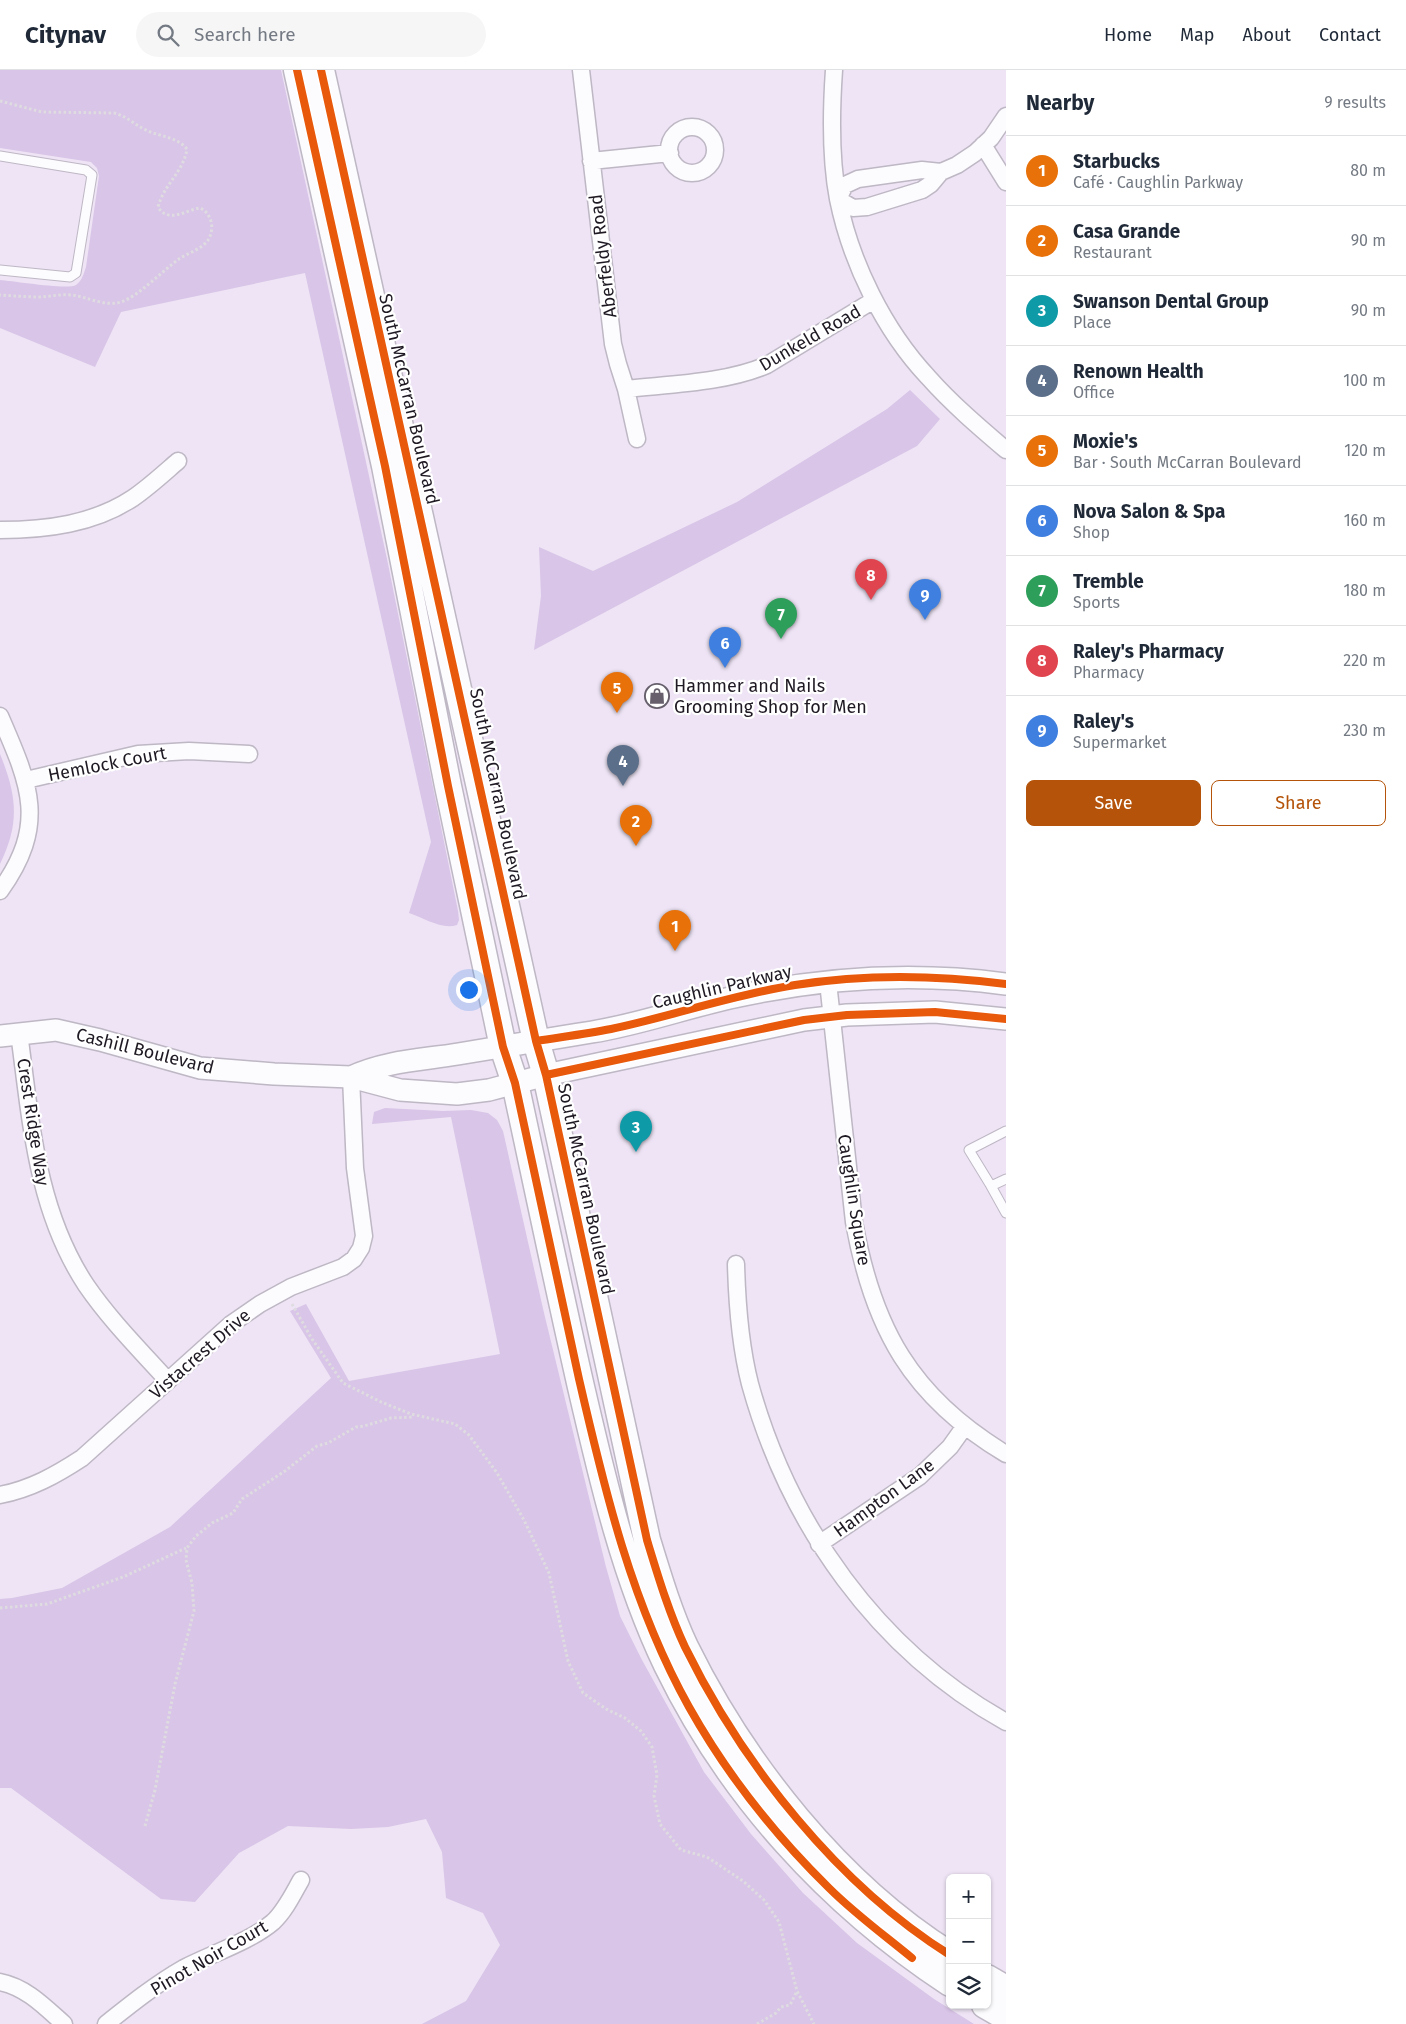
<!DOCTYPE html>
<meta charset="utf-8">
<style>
body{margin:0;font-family:"Fira Sans",sans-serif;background:#f6f6f7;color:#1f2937}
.controls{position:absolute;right:15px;bottom:15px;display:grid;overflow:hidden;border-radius:8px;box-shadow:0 1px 4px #0004}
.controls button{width:45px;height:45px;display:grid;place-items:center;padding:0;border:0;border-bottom:1px solid #e0e1e3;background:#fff;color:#1f2937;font:25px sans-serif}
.you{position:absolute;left:468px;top:919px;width:18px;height:18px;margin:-12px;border:4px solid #fff;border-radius:50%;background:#1a73e8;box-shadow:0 0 0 8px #1a73e833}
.badge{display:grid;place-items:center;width:32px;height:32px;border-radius:50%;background:#b45309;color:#fff;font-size:16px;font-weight:700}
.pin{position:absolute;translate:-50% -41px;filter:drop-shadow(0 1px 2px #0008)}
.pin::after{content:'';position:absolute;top:26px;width:18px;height:15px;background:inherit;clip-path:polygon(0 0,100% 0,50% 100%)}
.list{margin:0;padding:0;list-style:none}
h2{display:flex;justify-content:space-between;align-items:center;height:65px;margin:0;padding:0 20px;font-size:21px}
h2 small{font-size:16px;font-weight:400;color:#747a83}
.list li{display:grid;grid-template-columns:32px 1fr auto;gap:15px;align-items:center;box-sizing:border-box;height:70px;padding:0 20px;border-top:1px solid #e0e1e3}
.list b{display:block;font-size:19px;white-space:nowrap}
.list p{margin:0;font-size:16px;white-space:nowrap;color:#747a83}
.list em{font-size:16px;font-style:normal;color:#747a83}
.actions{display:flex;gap:10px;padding:15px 20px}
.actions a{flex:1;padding:11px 0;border:1px solid #b45309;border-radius:8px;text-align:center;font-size:18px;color:#b45309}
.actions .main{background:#b45309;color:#fff}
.icon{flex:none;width:28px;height:28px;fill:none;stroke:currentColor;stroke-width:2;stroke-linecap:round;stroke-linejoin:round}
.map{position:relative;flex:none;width:1006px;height:1954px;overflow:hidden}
header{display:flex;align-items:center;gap:30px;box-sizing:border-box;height:70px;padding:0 25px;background:#fff;border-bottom:1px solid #e0e1e3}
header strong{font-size:24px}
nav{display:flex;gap:28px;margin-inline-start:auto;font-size:18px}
.search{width:350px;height:45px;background:#f6f6f7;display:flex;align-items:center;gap:12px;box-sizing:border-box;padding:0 18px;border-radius:28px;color:#747a83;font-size:19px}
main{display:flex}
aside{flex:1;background:#fff}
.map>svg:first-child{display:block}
.green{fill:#d9c5e7}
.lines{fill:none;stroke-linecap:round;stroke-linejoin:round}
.service-casing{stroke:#beb7c4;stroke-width:11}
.minor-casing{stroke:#beb7c4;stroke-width:19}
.tertiary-casing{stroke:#beb7c4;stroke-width:24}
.primary-casing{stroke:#beb7c4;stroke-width:29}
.path{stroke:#dedce0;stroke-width:3;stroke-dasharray:2.5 2.5;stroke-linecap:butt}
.service{stroke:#fcfbfe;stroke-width:9}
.minor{stroke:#fcfbfe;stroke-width:16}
.tertiary{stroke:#fcfbfe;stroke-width:21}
.primary{stroke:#fcfbfe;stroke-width:26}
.cycleway-casing{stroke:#fff;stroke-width:11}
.cycleway{stroke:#e8590c;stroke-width:8}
.labels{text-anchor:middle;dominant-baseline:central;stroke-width:4.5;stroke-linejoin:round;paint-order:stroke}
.street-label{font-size:18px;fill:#1f1923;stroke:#fff}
.poi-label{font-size:18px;fill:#1f1923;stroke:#fff;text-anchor:start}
</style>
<header>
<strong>Citynav</strong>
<div class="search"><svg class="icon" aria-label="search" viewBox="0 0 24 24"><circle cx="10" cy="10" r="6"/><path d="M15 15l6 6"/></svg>Search here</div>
<nav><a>Home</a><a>Map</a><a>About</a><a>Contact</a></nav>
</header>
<main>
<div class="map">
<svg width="1006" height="1954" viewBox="0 0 1006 1954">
<rect width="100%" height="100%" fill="#eee4f5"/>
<path class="green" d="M0,0H281L387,489L458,841L459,850L457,855C442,860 424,848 409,843L431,772L305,203L121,242L95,297L0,258V210C13,211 68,220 76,215C82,211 84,203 86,197L99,106L97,98L91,92L0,78Z
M910,320L940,349L917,376L534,580L541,526L539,477L593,501L737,432L887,339Z
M0,684C17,726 20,753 0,794Z
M385,1038L443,1041L471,1040L488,1043L497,1050L503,1061L544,1243L606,1497L620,1546L642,1590L704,1702L751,1764L803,1823L857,1873L934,1929L974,1954H422L466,1931L500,1875L483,1843L446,1828L442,1782L426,1749L388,1757L351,1759L288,1756L239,1783L195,1832L161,1829L11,1718H0V1529L12,1528L62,1518L170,1457L331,1308L290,1241L306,1234L349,1311L500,1284L451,1047L372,1054L374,1042Z"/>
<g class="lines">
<defs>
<path id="service" d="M0,86L86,100L92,105L76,203L70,207L0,200
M1006,1109L991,1116L1006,1143
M991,1116L969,1080L1006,1061"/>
<path id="minor" d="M581,0L613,274L618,294L626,319L637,369
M834,0C831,43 830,87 838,129C851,193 884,260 928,307C952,334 979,357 1006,380
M669 80a23 23 0 1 1 46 0a23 23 0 1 1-46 0Z
M983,75L1006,112
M591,91L670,83
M941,102L922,100L858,109L845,115L838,129L853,138L867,137L922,120L931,114L941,102L957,95L975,83L991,68L1006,46
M626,319C671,314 725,313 767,295L874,230
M0,460C46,460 94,454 133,428C149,417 163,404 178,391
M0,646C30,715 48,754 0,821
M26,710L138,684L189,681L249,684
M828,912L854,1152C873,1258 911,1327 1006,1384
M19,963C31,1051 36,1139 86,1215C110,1250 140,1280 168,1311
M736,1194C737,1234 740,1275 750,1314C789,1455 877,1580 1006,1652
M0,1425C31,1419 56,1405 82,1388L231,1254L260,1234L291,1217L343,1197L354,1189L361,1178L364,1166L355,1098L351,1007
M819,1474L920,1406L950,1377L965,1356
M0,1912C26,1917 45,1937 64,1954
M106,1954C131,1934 156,1914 184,1898C211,1884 251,1871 273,1852C285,1841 293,1824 301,1810"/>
<path id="tertiary" d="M0,966L56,960L100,970L200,998L274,1004L351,1007L400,1020L457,1024L489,1020L546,1005L804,950L847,945L935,942L1006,949
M351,1007C385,991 421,990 458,984C502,977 547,969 592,962C642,954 690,936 739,926C827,907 916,902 1006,914"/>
<path id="primary" d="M297,0L385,396L448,716L503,977L515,1013C537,1115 558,1216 581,1317C603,1412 625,1507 667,1595C730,1725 830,1834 950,1913
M321,0L536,971L546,1005L647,1470C658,1506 669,1543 685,1577C743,1695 838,1815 950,1885
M987,1908L1006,1919
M985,1935L1006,1947"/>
</defs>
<use href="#service" class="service-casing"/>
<use href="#minor" class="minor-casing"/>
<use href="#tertiary" class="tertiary-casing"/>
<use href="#primary" class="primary-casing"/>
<path class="path" d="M0,31L42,42L114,43C127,46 136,56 148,61C162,67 177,67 187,79C183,103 164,114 158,137C168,154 186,140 200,138C212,143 215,160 208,170C202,179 188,183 179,189C162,201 139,226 121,232C105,237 88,227 72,225C62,224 52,226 42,227C28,227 14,226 0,225
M292,1234L312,1269L343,1313L381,1332L411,1344L455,1354L469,1365L497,1403L524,1450L549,1503L568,1591L583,1623L606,1639L625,1648L641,1661L652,1677L657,1705L654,1726L660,1754L681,1780L707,1787L743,1811L764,1830L779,1852L797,1921L814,1954
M0,1538L47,1534L123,1507L186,1478
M145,1756L155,1720L175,1614L194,1541L192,1513L186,1490L187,1478L196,1466L212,1453L233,1443L242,1429L285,1401L317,1376L328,1373L356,1357L364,1356L391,1348L414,1347
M757,1954L776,1943L781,1937L790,1935L797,1921"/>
<use href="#service" class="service"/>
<use href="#minor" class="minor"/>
<use href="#tertiary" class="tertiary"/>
<use href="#primary" class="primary"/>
<defs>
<path id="cycleway" d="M297,0L385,396L448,716L503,977L515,1013C536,1112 557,1211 579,1309C605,1422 632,1535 689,1637C726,1703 775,1765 829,1818C854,1843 884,1865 912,1888
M321,0L536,971L546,1005L647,1470C658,1506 669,1543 685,1577C743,1695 838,1815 950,1885
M536,971C561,967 586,964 611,959C673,946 732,925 795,915C864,904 936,905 1006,914
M546,1005L804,950L847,945L935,942L1006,949"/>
</defs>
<use href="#cycleway" class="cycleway-casing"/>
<use href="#cycleway" class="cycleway"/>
</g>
<defs>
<symbol id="shop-ring" viewBox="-11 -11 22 22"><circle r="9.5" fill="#fff" stroke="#67606c" stroke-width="1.5"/><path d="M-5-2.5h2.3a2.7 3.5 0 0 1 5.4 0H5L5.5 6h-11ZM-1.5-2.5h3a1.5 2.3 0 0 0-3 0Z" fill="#67606c"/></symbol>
</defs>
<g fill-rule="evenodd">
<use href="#shop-ring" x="643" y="612" width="28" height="28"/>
</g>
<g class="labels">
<g class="street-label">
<text transform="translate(603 186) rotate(-97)">Aberfeldy Road</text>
<text transform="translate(810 268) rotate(-30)">Dunkeld Road</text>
<text transform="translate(409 329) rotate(77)">South McCarran Boulevard</text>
<text transform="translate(107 694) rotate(-11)">Hemlock Court</text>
<text transform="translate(498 724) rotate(78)">South McCarran Boulevard</text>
<text transform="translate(722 917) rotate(-13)">Caughlin Parkway</text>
<text transform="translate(145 981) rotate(14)">Cashill Boulevard</text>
<text transform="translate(33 1052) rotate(81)">Crest Ridge Way</text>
<text transform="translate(586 1119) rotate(78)">South McCarran Boulevard</text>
<text transform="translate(854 1130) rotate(81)">Caughlin Square</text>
<text transform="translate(200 1284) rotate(-41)">Vistacrest Drive</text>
<text transform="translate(884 1428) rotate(-36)">Hampton Lane</text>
<text transform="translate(209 1888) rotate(-30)">Pinot Noir Court</text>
</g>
<g class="poi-label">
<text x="674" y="616">Hammer and Nails<tspan x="674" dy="21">Grooming Shop for Men</tspan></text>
</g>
</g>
</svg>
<div class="controls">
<button>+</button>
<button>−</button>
<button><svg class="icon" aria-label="layers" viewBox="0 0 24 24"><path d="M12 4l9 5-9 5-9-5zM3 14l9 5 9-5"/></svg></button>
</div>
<div class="you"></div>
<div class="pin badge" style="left:675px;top:881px;background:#e8710a">1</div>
<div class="pin badge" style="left:636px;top:776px;background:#e8710a">2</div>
<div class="pin badge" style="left:636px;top:1082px;background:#0f9aa8">3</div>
<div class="pin badge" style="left:623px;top:716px;background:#5c6f8a">4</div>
<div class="pin badge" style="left:617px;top:643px;background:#e8710a">5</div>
<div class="pin badge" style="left:725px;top:598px;background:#3f7fe0">6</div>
<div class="pin badge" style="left:781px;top:569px;background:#2e9e5b">7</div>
<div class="pin badge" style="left:871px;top:530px;background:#e0444e">8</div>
<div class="pin badge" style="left:925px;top:550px;background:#3f7fe0">9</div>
</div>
<aside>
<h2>Nearby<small>9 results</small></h2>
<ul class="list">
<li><span class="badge" style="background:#e8710a">1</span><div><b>Starbucks</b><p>Café · Caughlin Parkway</p></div><em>80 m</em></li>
<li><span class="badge" style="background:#e8710a">2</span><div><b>Casa Grande</b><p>Restaurant</p></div><em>90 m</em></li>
<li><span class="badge" style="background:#0f9aa8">3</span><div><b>Swanson Dental Group</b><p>Place</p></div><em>90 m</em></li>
<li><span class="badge" style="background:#5c6f8a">4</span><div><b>Renown Health</b><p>Office</p></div><em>100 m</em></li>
<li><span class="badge" style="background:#e8710a">5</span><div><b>Moxie's</b><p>Bar · South McCarran Boulevard</p></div><em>120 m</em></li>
<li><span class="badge" style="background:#3f7fe0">6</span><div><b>Nova Salon &amp; Spa</b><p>Shop</p></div><em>160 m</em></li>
<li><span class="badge" style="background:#2e9e5b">7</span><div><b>Tremble</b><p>Sports</p></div><em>180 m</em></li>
<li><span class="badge" style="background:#e0444e">8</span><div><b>Raley's Pharmacy</b><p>Pharmacy</p></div><em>220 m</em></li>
<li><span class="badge" style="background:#3f7fe0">9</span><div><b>Raley's</b><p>Supermarket</p></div><em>230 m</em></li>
</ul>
<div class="actions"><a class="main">Save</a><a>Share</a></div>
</aside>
</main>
